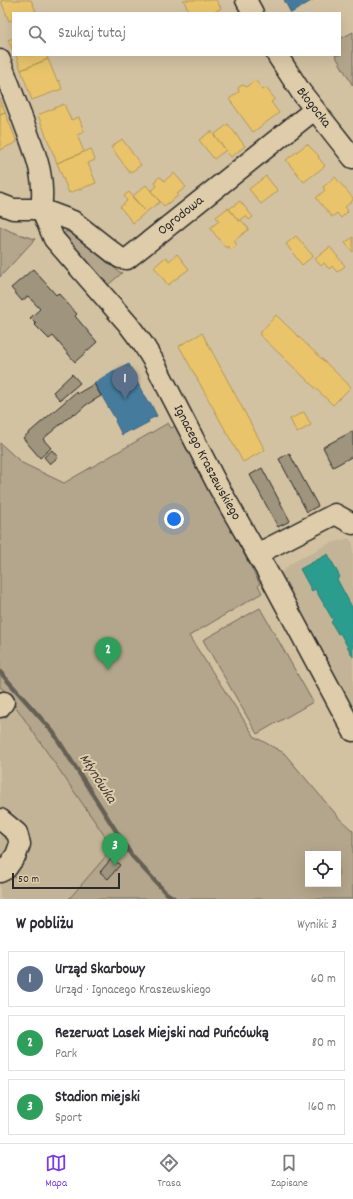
<!DOCTYPE html>
<html lang="pl">
<meta charset="utf-8">
<style>
body{margin:0;font-family:Dekko,sans-serif;background:#f7f7f7;color:#2b2b33}
.controls{position:absolute;right:12px;bottom:12px;display:grid;overflow:hidden;border-radius:0px;box-shadow:0 4px 16px #0002}
.controls button{width:36px;height:36px;display:grid;place-items:center;padding:0;border:0;border-bottom:1px solid #e1e1e2;background:#fff;color:#2b2b33;font:20px sans-serif}
.scale{position:absolute;left:12px;bottom:10px;width:108px;box-sizing:border-box;padding-left:4px;border:2px solid #2b2b2b;border-top:0;font-size:11px;line-height:14px;white-space:nowrap;color:#2b2b2b;-webkit-text-stroke:3px #deccaa;paint-order:stroke}
.you{position:absolute;left:174px;top:519px;width:14px;height:14px;margin:-10px;border:3px solid #fff;border-radius:50%;background:#1a73e8;box-shadow:0 0 0 6px #1a73e833}
.badge{display:grid;place-items:center;width:26px;height:26px;border-radius:50%;background:#7c3aed;color:#fff;font-size:13px;font-weight:700}
.pin{position:absolute;translate:-50% -33px;filter:drop-shadow(0 1px 2px #0008)}
.pin::after{content:'';position:absolute;top:21px;width:14px;height:12px;background:inherit;clip-path:polygon(0 0,100% 0,50% 100%)}
.list{margin:0;padding:0;list-style:none}
h2{display:flex;justify-content:space-between;align-items:center;height:52px;margin:0;padding:0 16px;font-size:17px}
h2 small{font-size:13px;font-weight:400;color:#7c7c81}
.list li{display:grid;grid-template-columns:26px 1fr auto;gap:12px;align-items:center;box-sizing:border-box;height:56px;margin:0 8px 8px;padding:0 8px;border:1px solid #e1e1e2;border-radius:0px}
.list b{display:block;font-size:15px;white-space:nowrap}
.list p{margin:0;font-size:13px;white-space:nowrap;color:#7c7c81}
.list em{font-size:13px;font-style:normal;color:#7c7c81}
.icon{flex:none;width:22px;height:22px;fill:none;stroke:currentColor;stroke-width:2;stroke-linecap:round;stroke-linejoin:round}
.map{position:relative;flex:none;width:353px;height:899px;overflow:hidden}
.search{position:absolute;background:#fff;box-shadow:0 4px 16px #0002;left:12px;right:12px;top:12px;height:44px;display:flex;align-items:center;gap:10px;box-sizing:border-box;padding:0 14px;border-radius:0px;color:#7c7c81;font-size:15px}
.sheet{height:244px;background:#fff}
nav{display:flex;justify-content:space-around;align-items:center;box-sizing:border-box;height:56px;border-top:1px solid #e1e1e2;background:#fff;font-size:11px;color:#7c7c81}
nav a{display:grid;justify-items:center;gap:2px}
nav .on{color:#7c3aed}
.map>svg:first-child{display:block}
.built{fill:#c3b497}
.green{fill:#b4a68c;stroke:#70685c;fill-rule:evenodd}
.homes{fill:#e9c46a;stroke:#b09657}
.schools{fill:#2a9d8f;stroke:#2a7b71}
.public{fill:#457b9d;stroke:#3d637b}
.lines{fill:none;stroke-linecap:round;stroke-linejoin:round}
.stream{stroke:#655f54;stroke-width:4.5}
.building{fill:#9f947e;stroke:#2b2b2b}
.minor-casing{stroke:#2b2b2b;stroke-width:23}
.minor{stroke:#deccaa;stroke-width:20}
.labels{text-anchor:middle;dominant-baseline:central;stroke-width:4;stroke-linejoin:round;paint-order:stroke}
.street-label{font-size:14px;fill:#2b2b2b;stroke:#deccaa}
.water-label{font-size:15px;font-style:italic;fill:#3e3c39;stroke:#deccaa}
</style>
<div class="map">
<svg width="353" height="899" viewBox="0 0 353 899">
<rect width="100%" height="100%" fill="#d3c2a2"/>
<filter id="ink" filterUnits="userSpaceOnUse"><feTurbulence type="fractalNoise" baseFrequency=".025" numOctaves="2"/><feDisplacementMap in="SourceGraphic" scale="8" xChannelSelector="R" yChannelSelector="G"/><feConvolveMatrix kernelMatrix="1 2 1 2 8 2 1 2 1" color-interpolation-filters="sRGB"/></filter>
<g filter="url(#ink)">
<path class="built" d="M349,538L353,543V710L280,574L290,564L328,544Z
M0,687L5,691L114,848L69,899H0Z"/>
<path class="green" d="M353,32V86L335,55H340V39Z
M0,226L12,232L35,239L0,277Z
M66,231L72,234L118,271L122,273L108,285L65,236L64,234Z
M168,423L171,428L175,426L260,584L258,585L262,593L189,636L255,737L284,753L340,819L353,831V899H69L113,848L5,691L0,687V443L22,463L64,483ZM308,854H338V884H308Z
M260,608L313,702L257,734L203,640Z"/>
<path class="homes" d="M4,0H31L36,11L30,13H13V20L9,21L1,1Z
M183,0H216L221,8L213,13H192L190,10L189,11Z
M13,38V51L8,40Z
M16,55H46L48,59L21,70Z
M48,59L57,81L59,80L62,89L32,100L21,70Z
M255,80L263,90L266,88L275,99L271,102L279,113L253,132L229,99L239,92L238,88L240,86L244,85L246,87Z
M0,98L5,112L0,114Z
M64,104L71,120L79,117L84,132L77,135L84,152L57,163L38,115Z
M5,112L17,142L0,150V114Z
M228,124L245,146L231,157L214,135Z
M211,131L226,150L214,159L199,140Z
M122,139L141,165L130,173L111,147Z
M307,144L319,156L318,157L325,166L304,182L286,160Z
M91,149L95,160L88,163L96,183L69,193L57,163Z
M174,173L186,187L177,194L178,196L164,206L151,191L157,186L155,183V181L159,177L162,178L164,181Z
M266,176L278,191L261,204L249,189Z
M335,177L353,198V200L345,207L348,211L341,218L337,213L332,217L316,198L325,190L323,187Z
M146,185L160,202L146,212L132,197Z
M129,192L146,212L133,223L120,207L127,201L124,196Z
M240,201L253,217L249,220L246,216L239,221L229,209Z
M228,208L239,221L241,220L249,229L234,241L237,245L231,250L228,246L226,248L210,228L219,221L216,217Z
M296,236L313,256L302,265L286,244Z
M353,237V252L345,243Z
M330,247L345,266L337,272L332,266L329,269L324,263L321,266L315,259Z
M177,254L189,269L168,285L154,267L166,257L169,261Z
M276,315L351,387L333,405L259,334Z
M202,333L265,450L243,462L179,346Z
M304,412L311,425L297,433L290,419Z"/>
<path class="schools" d="M328,554L340,577L337,579L353,609V657L340,633L338,634L331,622L333,620L315,589L312,591L300,569Z"/>
<path class="public" d="M284,0H313L291,13Z
M129,364L136,378H135L148,403L150,402L157,416L148,420L149,422L132,431L131,430L122,435L115,421L116,420L94,383L105,376Z"/>
<g class="lines">
<path class="stream" d="M0,672L53,732L132,856L165,892L175,899"/>
</g>
<path class="building" d="M33,269L56,295L58,293L77,314L75,316L97,342L75,362L53,336L49,339L35,325L36,324L30,318L40,309L28,296L22,301L11,288Z
M72,374L80,383L60,400L53,392Z
M94,384L101,396L86,405L75,415L74,413L43,439L51,448L40,458L23,438L76,392L77,394Z
M353,431V456L333,467L323,447Z
M52,450L58,457L50,464L44,457Z
M289,453L318,506L307,512L279,459Z
M262,468L290,521L278,527L250,475Z
M112,858L120,865L108,879L100,872Z"/>
<g class="lines">
<defs>
<g id="minor">
<path d="M246,0L253,13"/>
<path id="s1" d="M277,55L301,92L353,158"/>
<path d="M0,60C8,81 16,102 24,123C35,153 46,176 41,209"/>
<path id="s2" d="M0,204L13,209H41L73,221L120,258L127,259L314,110"/>
<path id="s3" d="M41,209L54,239L128,324L143,344L154,362L218,486L272,580L353,731"/>
<path d="M257,554L335,514L353,524"/>
<path d="M0,707L4,702"/>
<path d="M0,819L17,833L20,844L16,855L6,869L0,872"/>
</g>
</defs>
<use href="#minor" class="minor-casing"/>
<use href="#minor" class="minor"/>
</g>
</g>
<g class="labels">
<g class="street-label">
<text stroke="none"><textPath href="#s1" startOffset="64">Błogocka</textPath></text>
<text stroke="none"><textPath href="#s2" startOffset="212">Ogrodowa</textPath></text>
<text stroke="none"><textPath href="#s3" startOffset="305">Ignacego Kraszewskiego</textPath></text>
</g>
<g class="water-label">
<text transform="translate(97 779) rotate(57)">Młynówka</text>
</g>
</g>
</svg>
<div class="controls">
<button><svg class="icon" aria-label="locate" viewBox="0 0 24 24"><circle cx="12" cy="12" r="6"/><path d="M12 2v4M12 18v4M2 12h4M18 12h4"/></svg></button>
</div>
<div class="scale">50 m</div>
<div class="you"></div>
<div class="pin badge" style="left:125px;top:399px;background:#5c6f8a">1</div>
<div class="pin badge" style="left:108px;top:670px;background:#2e9e5b">2</div>
<div class="pin badge" style="left:115px;top:866px;background:#2e9e5b">3</div>
<div class="search"><svg class="icon" aria-label="search" viewBox="0 0 24 24"><circle cx="10" cy="10" r="6"/><path d="M15 15l6 6"/></svg>Szukaj tutaj</div>
</div>
<section class="sheet">
<h2>W pobliżu<small>Wyniki: 3</small></h2>
<ul class="list">
<li><span class="badge" style="background:#5c6f8a">1</span><div><b>Urząd Skarbowy</b><p>Urząd · Ignacego Kraszewskiego</p></div><em>60 m</em></li>
<li><span class="badge" style="background:#2e9e5b">2</span><div><b>Rezerwat Lasek Miejski nad Puńcówką</b><p>Park</p></div><em>80 m</em></li>
<li><span class="badge" style="background:#2e9e5b">3</span><div><b>Stadion miejski</b><p>Sport</p></div><em>160 m</em></li>
</ul>
</section>
<nav>
<a class="on"><svg class="icon" aria-label="map" viewBox="0 0 24 24"><path d="M3 6l6-2 6 2 6-2v14l-6 2-6-2-6 2zM9 4v14M15 6v14"/></svg>Mapa</a>
<a><svg class="icon" aria-label="directions" viewBox="0 0 24 24"><path d="M12 3l9 9-9 9-9-9zM9 14v-3h6M13 9l2 2-2 2"/></svg>Trasa</a>
<a><svg class="icon" aria-label="saved" viewBox="0 0 24 24"><path d="M7 4h10v16l-5-4-5 4z"/></svg>Zapisane</a>
</nav>
